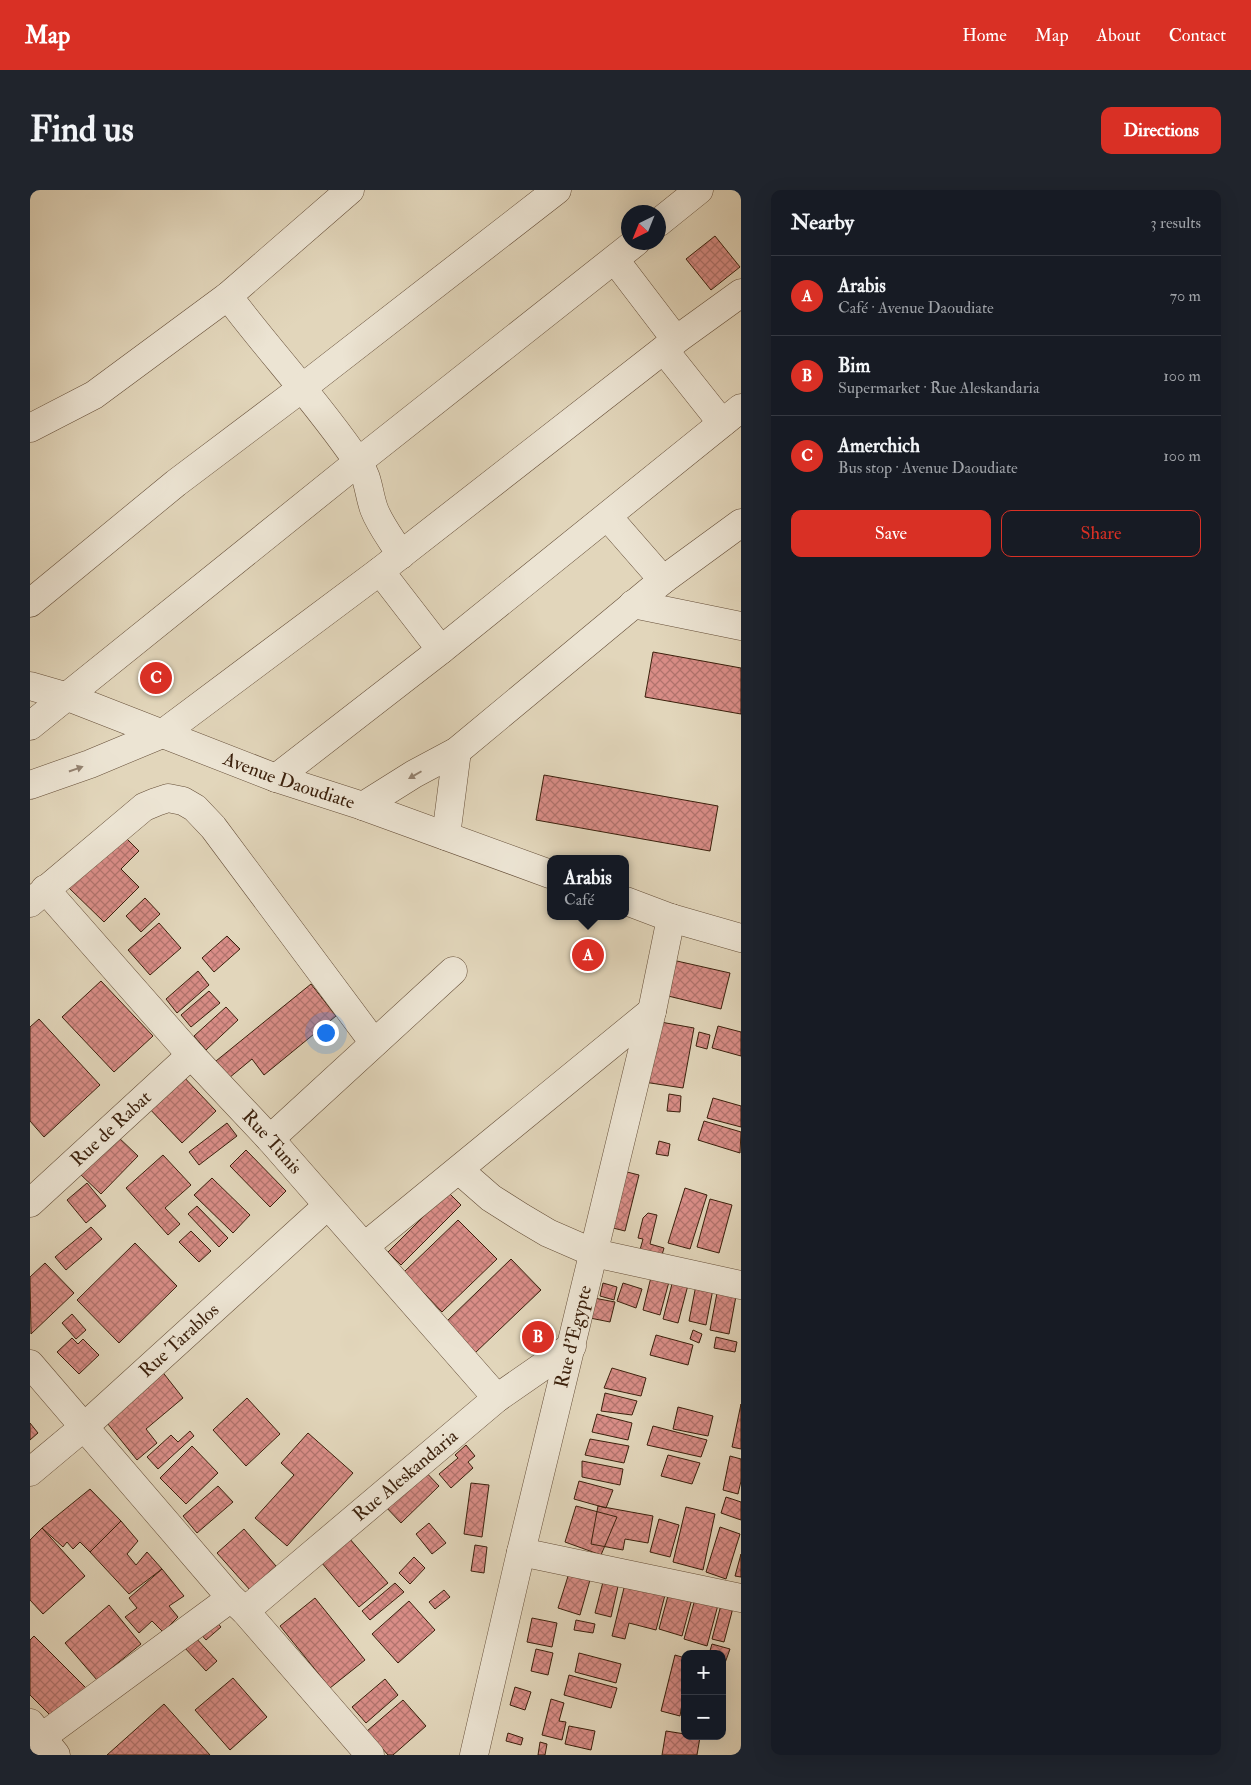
<!DOCTYPE html>
<meta charset="utf-8">
<style>
body{margin:0;font-family:"IM FELL Double Pica",serif;background:#20242c;color:#f1f3f6}
.controls{position:absolute;right:15px;bottom:15px;display:grid;overflow:hidden;border-radius:10px;box-shadow:0 5px 20px #0002}
.controls button{width:45px;height:45px;display:grid;place-items:center;padding:0;border:0;border-bottom:1px solid #363941;background:#171b24;color:#f1f3f6;font:25px sans-serif}
.compass{position:absolute;left:591px;top:15px;width:45px;height:45px;border-radius:50%;background:#171b24;box-shadow:0 5px 20px #0002;rotate:223deg}
.you{position:absolute;left:295px;top:842px;width:18px;height:18px;margin:-12px;border:4px solid #fff;border-radius:50%;background:#1a73e8;box-shadow:0 0 0 8px #1a73e833}
.badge{display:grid;place-items:center;width:32px;height:32px;border-radius:50%;background:#d93025;color:#fff;font-size:16px;font-weight:700}
.pin{position:absolute;translate:-50% -50%;border:2px solid #fff;box-shadow:0 1px 5px #0006}
.popup{position:absolute;left:517px;top:665px;width:82px;height:65px;box-sizing:border-box;display:grid;place-content:center;border-radius:10px;background:#171b24;filter:drop-shadow(0 1px 4px #0005);font-size:16px;white-space:nowrap;color:#9ea1a6}
.popup b{font-size:19px;color:#f1f3f6}
.popup::after{content:'';position:absolute;left:50%;top:100%;margin-left:-10px;border:10px solid transparent;border-top-color:#171b24}
.list{margin:0;padding:0;list-style:none}
h2{display:flex;justify-content:space-between;align-items:center;height:65px;margin:0;padding:0 20px;font-size:21px}
h2 small{font-size:16px;font-weight:400;color:#9ea1a6}
.list li{display:grid;grid-template-columns:32px 1fr auto;gap:15px;align-items:center;box-sizing:border-box;height:80px;padding:0 20px;border-top:1px solid #363941}
.list b{display:block;font-size:19px;white-space:nowrap}
.list p{margin:0;font-size:16px;white-space:nowrap;color:#9ea1a6}
.list em{font-size:16px;font-style:normal;color:#9ea1a6}
.actions{display:flex;gap:10px;padding:15px 20px}
.actions a{flex:1;padding:11px 0;border:1px solid #d93025;border-radius:10px;text-align:center;font-size:18px;color:#d93025}
.actions .main{background:#d93025;color:#fff}
.map{position:relative;flex:none;width:711px;height:1565px;overflow:hidden;border-radius:10px}
header{display:flex;align-items:center;gap:30px;box-sizing:border-box;height:70px;padding:0 25px;background:#d93025;color:#fff}
header strong{font-size:24px}
nav{display:flex;gap:28px;margin-inline-start:auto;font-size:18px}
.intro{display:flex;align-items:center;justify-content:space-between;box-sizing:border-box;height:120px;padding:0 30px}
h1{margin:0;font-size:35px}
.button{padding:12px 22px;border-radius:10px;background:#d93025;color:#fff;font-size:18px;font-weight:700}
main{display:flex;gap:30px;padding:0 30px}
aside{flex:1;background:#171b24;border-radius:10px;box-shadow:0 5px 20px #0002}
.map>svg:first-child{display:block}
.building{fill:url(#building-cross-hatch);stroke:#3b200c}
.lines{fill:none;stroke-linecap:round;stroke-linejoin:round}
.minor-casing{stroke:#654e38;stroke-width:29}
.minor{stroke:#ece4d3;stroke-width:28}
.oneway{fill:#948270}
.labels{text-anchor:middle;dominant-baseline:central;stroke-width:4;stroke-linejoin:round;paint-order:stroke}
.street-label{font-size:19px;fill:#3b200c;stroke:#ece4d3}
</style>
<header>
<strong>Map</strong>
<nav><a>Home</a><a>Map</a><a>About</a><a>Contact</a></nav>
</header>
<div class="intro"><h1>Find us</h1><a class="button">Directions</a></div>
<main>
<div class="map">
<svg width="711" height="1565" viewBox="0 0 711 1565">
<defs>
<pattern id="building-cross-hatch" width="8" height="8" patternUnits="userSpaceOnUse" patternTransform="scale(1.25)"><rect width="8" height="8" fill="#d98d87"/><path d="M0 0l8 8M0 8l8-8" fill="none" stroke="#b1736d"/></pattern>
</defs>
<rect width="100%" height="100%" fill="#e2d6bb"/>
<filter id="stains"><feTurbulence type="fractalNoise" baseFrequency=".004" numOctaves="4"/><feColorMatrix values="0 0 0 0 .2 0 0 0 0 .09 0 0 0 0 .02 0 0 0 .5 -.17"/></filter>
<radialGradient id="worn" r=".72"><stop offset=".6" stop-color="#630" stop-opacity="0"/><stop offset="1" stop-color="#630" stop-opacity=".3"/></radialGradient>
<path class="building" d="M685,46L710,77L681,100L656,69Z
M623,462L711,478V524L615,507Z
M514,585L688,616L680,661L506,630Z
M91,643L109,661L91,679L109,697L74,732L39,698Z
M115,708L130,724L111,742L96,726Z
M129,733L151,758L120,785L98,760Z
M197,746L210,759L184,782L172,768Z
M638,769L700,783L691,819L630,804Z
M168,781L179,795L147,823L136,809Z
M71,791L123,846L84,882L32,827Z
M281,794L306,826L234,885L222,869L199,888L186,871Z
M179,801L190,813L161,837L151,825Z
M196,817L208,830L176,860L164,846Z
M9,829L70,895L14,947L0,931V837Z
M625,831L664,838L653,898L614,892Z
M688,836L711,842V866L682,858Z
M669,842L680,845L677,859L666,856Z
M150,883L186,921L152,953L116,915Z
M639,904L651,906L650,922L637,921Z
M683,908L711,916V937L677,928Z
M674,931L711,942L710,963L668,950Z
M197,933L207,946L169,975L159,962Z
M86,945L108,966L71,1004L49,983Z
M629,951L640,954L638,966L626,964Z
M216,960L256,1001L240,1017L200,976Z
M133,965L161,995L135,1018L150,1034L138,1045L96,998Z
M589,980L609,985L595,1041L575,1036Z
M182,988L220,1025L203,1043L164,1005Z
M57,993L76,1016L56,1033L37,1010Z
M655,998L677,1005L660,1059L638,1053Z
M418,1002L431,1015L371,1075L358,1062Z
M680,1009L702,1015L689,1063L667,1057Z
M167,1016L198,1048L189,1057L158,1024Z
M618,1023L627,1025L620,1054L634,1058L630,1072L608,1067L613,1049L608,1048L613,1028Z
M428,1030L467,1069L412,1122L374,1082Z
M61,1037L72,1049L36,1080L25,1067Z
M161,1041L181,1061L169,1072L149,1052Z
M105,1053L147,1096L89,1153L47,1110Z
M481,1069L511,1100L445,1163L416,1132Z
M15,1073L44,1103L1,1144L0,1087Z
M622,1083L640,1088L630,1125L613,1120Z
M643,1090L658,1095L648,1133L633,1129Z
M573,1093L587,1097L584,1110L570,1106Z
M593,1093L612,1099L606,1118L587,1111Z
M666,1095L683,1099L676,1135L659,1131Z
M687,1103L706,1106L699,1144L680,1140Z
M564,1108L585,1112L580,1132L560,1128Z
M42,1124L56,1140L46,1149L32,1133Z
M663,1140L672,1144L669,1153L660,1149Z
M626,1145L663,1155L658,1175L620,1165Z
M686,1147L707,1152L705,1162L684,1158Z
M42,1148L48,1154L53,1149L69,1165L49,1184L27,1162Z
M582,1178L616,1188L611,1206L574,1198Z
M131,1180L153,1208L116,1239L127,1253L107,1270L73,1228Z
M575,1203L607,1211L602,1225L571,1221Z
M217,1208L250,1244L216,1276L183,1240Z
M711,1214V1259L702,1257Z
M648,1217L683,1226L678,1246L643,1239Z
M567,1224L602,1233L598,1250L562,1242Z
M0,1233L8,1243L0,1250Z
M623,1236L677,1250L671,1267L617,1255Z
M160,1241L164,1246L128,1279L117,1267L141,1245L148,1252Z
M278,1243L323,1283L257,1356L225,1328L264,1285L251,1273Z
M560,1249L599,1256L594,1273L555,1265Z
M436,1255L445,1266L438,1272L443,1278L421,1298L409,1284L428,1268L425,1265Z
M162,1256L188,1283L156,1314L130,1288Z
M638,1265L670,1273L662,1294L631,1286Z
M700,1266L711,1269V1291L708,1304L693,1300Z
M552,1271L593,1279L590,1295L552,1287Z
M392,1278L409,1296L371,1333L354,1315Z
M549,1291L583,1300L576,1318L544,1309Z
M441,1293L459,1295L452,1347L434,1344Z
M188,1296L203,1312L167,1343L153,1326Z
M60,1299L91,1331L60,1362L50,1352L43,1359L37,1352L33,1357L12,1338Z
M696,1307L711,1312V1330L691,1323Z
M546,1316L587,1327L571,1365L535,1352Z
M568,1316L623,1326L618,1353L595,1349L593,1360L561,1354Z
M656,1317L685,1324L673,1380L643,1372Z
M629,1329L649,1335L640,1367L620,1362Z
M91,1331L108,1351L97,1364L106,1375L117,1362L132,1379L99,1404L60,1362Z
M399,1333L416,1353L402,1364L386,1344Z
M690,1337L710,1344L696,1389L676,1382Z
M12,1338L55,1386L13,1424L0,1410V1350Z
M214,1339L246,1376L220,1400L187,1363Z
M319,1348L358,1393L329,1417L291,1372Z
M445,1355L457,1357L454,1383L441,1381Z
M711,1364V1387L705,1386Z
M384,1367L395,1378L380,1394L369,1383Z
M132,1379L154,1406L139,1416L148,1427L133,1442L122,1431L109,1443L95,1427L107,1418L99,1408Z
M539,1383L560,1390L550,1425L528,1418Z
M574,1388L589,1392L581,1427L565,1423Z
M365,1393L374,1402L340,1430L332,1421Z
M595,1394L635,1405L626,1440L599,1433L595,1449L582,1446Z
M414,1400L420,1407L405,1419L399,1412Z
M639,1402L662,1409L652,1446L629,1439Z
M285,1408L335,1470L300,1498L250,1436Z
M665,1409L688,1415L677,1456L654,1449Z
M379,1411L405,1440L368,1473L342,1444Z
M692,1411L704,1414L694,1452L682,1449Z
M79,1415L111,1454L67,1490L35,1453Z
M183,1428L191,1437L176,1450L168,1441Z
M502,1428L527,1433L522,1457L497,1452Z
M546,1430L565,1434L563,1443L544,1440Z
M4,1446L58,1500L23,1528L0,1505V1450Z
M165,1447L187,1471L176,1481L154,1457Z
M682,1454L700,1459L695,1473L692,1472V1464H679Z
M506,1459L523,1463L518,1485L501,1481Z
M549,1463L591,1474L586,1493L545,1482Z
M645,1465L655,1468V1515L652,1514L650,1526L631,1521Z
M539,1485L587,1498L581,1518L534,1505Z
M203,1488L237,1527L200,1560L165,1520Z
M355,1489L368,1505L336,1533L322,1517Z
M485,1497L501,1502L495,1520L480,1515Z
M521,1509L534,1513L529,1531L536,1532L532,1550L512,1545Z
M373,1510L396,1536L363,1565H358L337,1541Z
M134,1514L180,1565H77Z
M539,1536L565,1541L561,1560L535,1554Z
M636,1541L655,1544V1546L670,1547L667,1565H632Z
M478,1543L493,1548L491,1555L476,1551Z
M510,1552L517,1554L515,1565H508Z"/>
<g class="lines">
<defs>
<g id="minor">
<path d="M628,33L669,0"/>
<path d="M585,70L646,150"/>
<path d="M198,106C240,162 289,214 328,272C339,288 338,302 344,319C350,335 362,350 371,365"/>
<path d="M634,160L692,233"/>
<path d="M0,238L64,205L198,106L320,0"/>
<path d="M578,327L633,390"/>
<path d="M350,381L411,460"/>
<path d="M0,413L146,293L272,198L527,0"/>
<path d="M603,414L711,436"/>
<path id="s1" d="M0,496L38,507L246,588L333,616L520,684"/>
<path d="M0,536L328,272L606,52"/>
<path d="M246,588L411,460L711,218"/>
<path d="M0,595L60,574L132,544L350,381L646,150L711,103"/>
<path d="M333,616L384,584L427,561L633,390L711,333"/>
<path d="M416,646L427,561"/>
<path id="s2" d="M15,699L161,865L240,949L467,1208"/>
<path d="M596,711L641,728L711,748"/>
<path d="M0,713L114,617L126,612L138,608L153,611L165,618L183,637L344,853"/>
<path d="M240,949L423,781"/>
<path d="M429,980L461,1008L491,1027L518,1043L564,1063L711,1095"/>
<path id="s3" d="M0,1013L161,865"/>
<path d="M335,1056L622,821"/>
<path d="M0,1174L201,1408L215,1421L340,1565"/>
<path id="s4" d="M0,1282L55,1236L297,1016"/>
<path d="M491,1362L711,1408"/>
<path id="s5" d="M215,1421L467,1208L542,1156"/>
<path d="M0,1533L26,1565"/>
<path d="M0,1556L201,1408"/>
<path id="s6" d="M444,1565L491,1362L622,821L641,728"/>
</g>
</defs>
<use href="#minor" class="minor-casing"/>
<use href="#minor" class="minor"/>
</g>
<defs><path id="oneway-solid" d="M-6-.8H1V-3.2L6.5 0L1 3.2V.8H-6Z" transform="scale(1.25)"/></defs>
<g class="oneway">
<use href="#oneway-solid" transform="translate(46 579) rotate(-19)"/>
<use href="#oneway-solid" transform="translate(385 585) rotate(150)"/>
</g>
<g class="labels">
<g class="street-label">
<text stroke="none"><textPath href="#s1" startOffset="276">Avenue Daoudiate</textPath></text>
<text stroke="none"><textPath href="#s3" startOffset="110">Rue de Rabat</textPath></text>
<text stroke="none"><textPath href="#s2" startOffset="340">Rue Tunis</textPath></text>
<text stroke="none"><textPath href="#s6" startOffset="430">Rue d'Egypte</textPath></text>
<text stroke="none"><textPath href="#s4" startOffset="199">Rue Tarablos</textPath></text>
<text stroke="none"><textPath href="#s5" startOffset="210">Rue Aleskandaria</textPath></text>
</g>
</g>
<rect width="100%" height="100%" filter="url(#stains)"/>
<rect width="100%" height="100%" fill="url(#worn)"/>
</svg>
<div class="controls">
<button>+</button>
<button>−</button>
</div>
<svg class="compass" viewBox="-18 -18 36 36"><path d="M0-13l5 13h-10z" fill="#e53935"/><path d="M0 13l5-13h-10z" fill="#9ea1a6"/></svg>
<div class="you"></div>
<div class="pin badge" style="left:558px;top:765px">A</div>
<div class="popup"><b>Arabis</b>Café</div>
<div class="pin badge" style="left:508px;top:1147px">B</div>
<div class="pin badge" style="left:126px;top:488px">C</div>
</div>
<aside>
<h2>Nearby<small>3 results</small></h2>
<ul class="list">
<li><span class="badge">A</span><div><b>Arabis</b><p>Café · Avenue Daoudiate</p></div><em>70 m</em></li>
<li><span class="badge">B</span><div><b>Bim</b><p>Supermarket · Rue Aleskandaria</p></div><em>100 m</em></li>
<li><span class="badge">C</span><div><b>Amerchich</b><p>Bus stop · Avenue Daoudiate</p></div><em>100 m</em></li>
</ul>
<div class="actions"><a class="main">Save</a><a>Share</a></div>
</aside>
</main>
